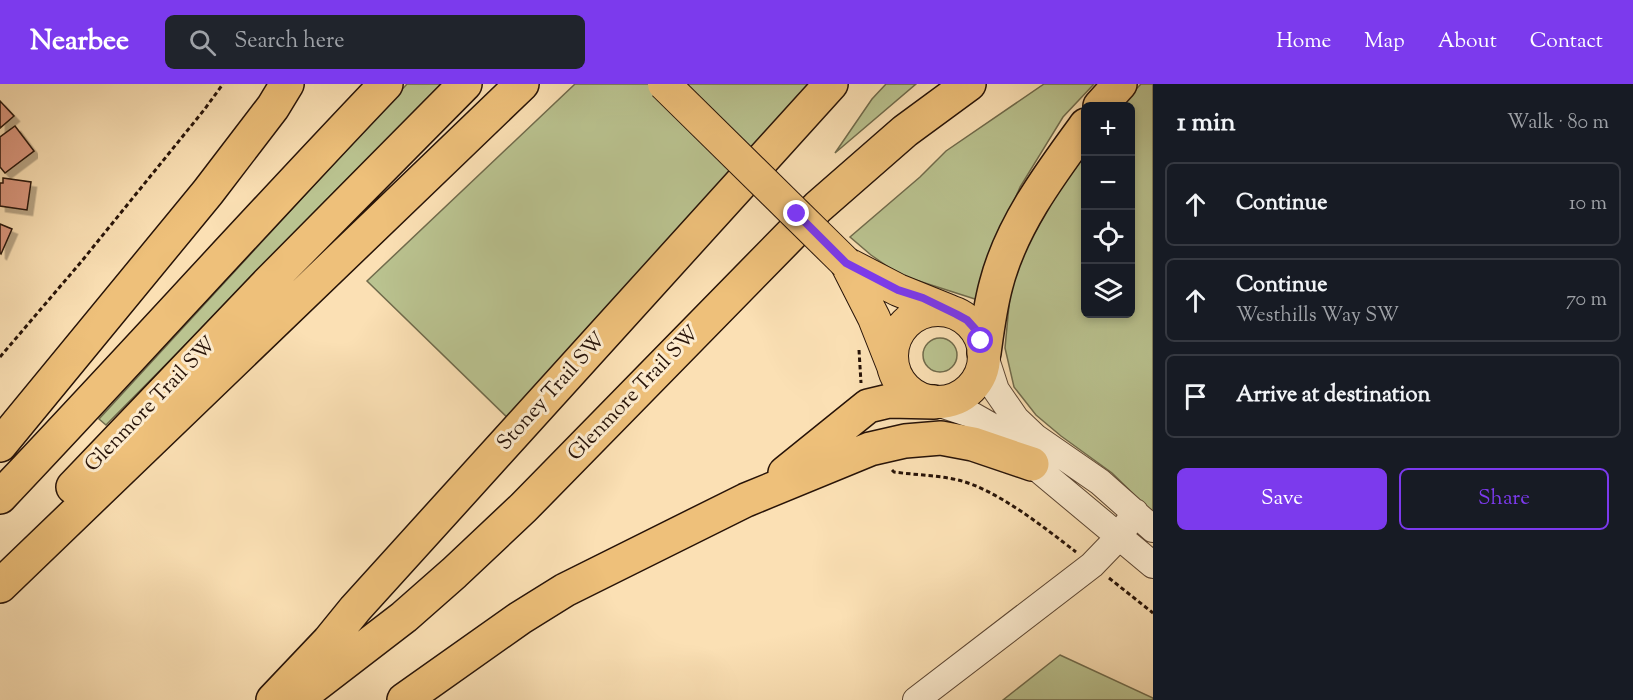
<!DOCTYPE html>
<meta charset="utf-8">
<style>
body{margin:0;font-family:"Sorts Mill Goudy",serif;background:#20242c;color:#f1f3f6}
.controls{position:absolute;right:18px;top:18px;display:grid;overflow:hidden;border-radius:9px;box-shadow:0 3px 9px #0003}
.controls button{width:54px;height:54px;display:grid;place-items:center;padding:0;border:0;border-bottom:2px solid #363941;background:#171b24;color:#f1f3f6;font:30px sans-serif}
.stop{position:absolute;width:18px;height:18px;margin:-14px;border:4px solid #7c3aed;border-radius:50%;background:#fff}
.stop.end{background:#7c3aed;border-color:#fff;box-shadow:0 2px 6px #0008}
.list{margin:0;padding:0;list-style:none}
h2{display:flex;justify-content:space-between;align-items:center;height:78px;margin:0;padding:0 24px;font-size:26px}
h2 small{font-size:20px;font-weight:400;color:#9ea1a6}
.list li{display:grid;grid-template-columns:39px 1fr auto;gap:18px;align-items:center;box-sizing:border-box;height:84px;margin:0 12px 12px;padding:0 12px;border:2px solid #363941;border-radius:9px}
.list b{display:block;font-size:22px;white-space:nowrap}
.list p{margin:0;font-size:20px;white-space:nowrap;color:#9ea1a6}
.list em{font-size:20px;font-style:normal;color:#9ea1a6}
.actions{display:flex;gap:12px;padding:18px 24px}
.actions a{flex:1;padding:14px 0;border:2px solid #7c3aed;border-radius:9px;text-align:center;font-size:21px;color:#7c3aed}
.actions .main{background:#7c3aed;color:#fff}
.icon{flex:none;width:33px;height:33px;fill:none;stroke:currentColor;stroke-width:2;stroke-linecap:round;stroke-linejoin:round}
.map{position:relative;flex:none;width:1153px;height:616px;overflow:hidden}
header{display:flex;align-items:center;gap:36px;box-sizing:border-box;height:84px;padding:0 30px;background:#7c3aed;color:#fff}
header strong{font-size:28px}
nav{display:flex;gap:33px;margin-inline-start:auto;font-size:21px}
.search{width:420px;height:54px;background:#20242c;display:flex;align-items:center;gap:15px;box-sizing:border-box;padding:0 21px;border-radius:9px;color:#9ea1a6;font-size:22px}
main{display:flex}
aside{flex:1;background:#171b24}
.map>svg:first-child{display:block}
.green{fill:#bac390;stroke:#706b4c;stroke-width:1.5}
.building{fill:#db977e;stroke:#271308;stroke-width:1.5;filter:url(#shadow)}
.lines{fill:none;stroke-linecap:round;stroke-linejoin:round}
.minor-casing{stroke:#5c4633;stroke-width:28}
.major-casing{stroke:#271308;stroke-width:34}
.highway-casing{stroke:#271308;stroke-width:36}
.path{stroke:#271308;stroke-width:3;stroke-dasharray:4.5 3;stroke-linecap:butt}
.minor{stroke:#fcebce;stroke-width:26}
.major{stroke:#eec07a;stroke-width:32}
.highway{stroke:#eec07a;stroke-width:33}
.major-bridge-casing{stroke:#271308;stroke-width:34;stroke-linecap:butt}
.major-bridge{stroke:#eec07a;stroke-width:32}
.route{stroke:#7c3aed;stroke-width:8}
.labels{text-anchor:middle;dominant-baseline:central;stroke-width:6;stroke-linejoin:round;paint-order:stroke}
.street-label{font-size:21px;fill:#271308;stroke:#fcebce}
</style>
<header>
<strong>Nearbee</strong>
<div class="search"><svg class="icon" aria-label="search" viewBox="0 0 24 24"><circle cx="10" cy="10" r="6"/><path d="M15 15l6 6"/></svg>Search here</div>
<nav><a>Home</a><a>Map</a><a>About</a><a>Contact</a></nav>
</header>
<main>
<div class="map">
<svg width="1153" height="616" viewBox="0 0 1153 616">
<defs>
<filter id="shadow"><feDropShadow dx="5.5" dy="5.5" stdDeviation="0" flood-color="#0004"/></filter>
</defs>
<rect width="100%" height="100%" fill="#fbe0b4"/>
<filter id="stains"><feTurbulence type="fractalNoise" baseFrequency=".00333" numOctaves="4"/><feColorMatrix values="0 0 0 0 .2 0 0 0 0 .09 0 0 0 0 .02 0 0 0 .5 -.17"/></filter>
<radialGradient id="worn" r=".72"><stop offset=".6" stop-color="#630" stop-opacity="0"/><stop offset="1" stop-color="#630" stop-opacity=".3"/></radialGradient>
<path class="green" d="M407,0H443L106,341L99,335Z
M575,0H812L513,339L367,197Z
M886,0H916L835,69L872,15Z
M1044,0H1094L1063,33L1020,103L988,180L978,216L900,191L871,171L850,153L920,93L946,67Z
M1141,0H1153V429L1112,389L1061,352L1036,331L1014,303L1005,264L1010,211L1023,170L1054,113L1085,70L1086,230H1130V22H1120Z
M923 271a17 17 0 1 1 34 0a17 17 0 1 1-34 0Z
M1060,571L1153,614V616H1003Z"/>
<path class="building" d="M0,17L14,32L0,44Z
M15,42L34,67L5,89L0,83V53Z
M3,94L31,98L27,126L0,122V99H3Z
M0,140L12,145L1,170L0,169Z"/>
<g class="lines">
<defs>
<path id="minor" d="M984,269L996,306L1016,335L1035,353L1100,398L1153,445
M934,318L970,330L1000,347L1032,380L1153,481
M916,616L1092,481L1119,453L1135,428"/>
<path id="major" d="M846,179L874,234L893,282
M846,179L898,206L950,227
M892 272a46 46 0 1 1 92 0a46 46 0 1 1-92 0Z"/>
<path id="highway" d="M1100,22L1120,0
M984,269C987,247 990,223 996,201C1011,142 1050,90 1086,41
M0,361L208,108L273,23L287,0
M785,389L868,322L889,317L934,318
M73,403L268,199L465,0
M0,413C130,276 256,136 386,0
M0,502L522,0
M273,616L329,557L355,525L831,0
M296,616L404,533L454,489L523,424L818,123L905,47L969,0
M404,616L520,534L565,506L746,416L870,365L905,357L941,354L973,360L1032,380"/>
</defs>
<use href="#minor" class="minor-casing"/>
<use href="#major" class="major-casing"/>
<use href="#highway" class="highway-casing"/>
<path class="path" d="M859,266L861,299
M0,273L81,178L204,26L223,0
M892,386L894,388C915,391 937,391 958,396C996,405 1045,444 1076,468
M1109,494L1153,529"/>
<use href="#minor" class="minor"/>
<use href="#major" class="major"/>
<use href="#highway" class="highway"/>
<defs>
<path id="major-bridge" d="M664,0L846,179"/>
</defs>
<use href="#major-bridge" class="major-bridge-casing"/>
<use href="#major-bridge" class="major-bridge"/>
</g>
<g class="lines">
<path class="route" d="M797,130L846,179L898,206L923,214L956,230L967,236L976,246L981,257"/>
</g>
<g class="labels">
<g class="street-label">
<text transform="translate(552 308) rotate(-48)">Stoney Trail SW</text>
<text transform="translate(634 310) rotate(-46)">Glenmore Trail SW</text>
<text transform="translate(151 321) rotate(-46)">Glenmore Trail SW</text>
</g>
</g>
<rect width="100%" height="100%" filter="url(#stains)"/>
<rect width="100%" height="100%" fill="url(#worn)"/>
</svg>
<div class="controls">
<button>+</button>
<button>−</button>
<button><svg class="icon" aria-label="locate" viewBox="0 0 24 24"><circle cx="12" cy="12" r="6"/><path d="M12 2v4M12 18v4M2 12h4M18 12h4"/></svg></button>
<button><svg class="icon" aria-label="layers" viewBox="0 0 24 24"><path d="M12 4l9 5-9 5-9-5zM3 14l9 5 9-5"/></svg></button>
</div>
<div class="stop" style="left:981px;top:257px"></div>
<div class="stop end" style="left:797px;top:130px"></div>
</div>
<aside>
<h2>1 min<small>Walk · 80 m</small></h2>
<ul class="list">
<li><svg class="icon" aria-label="ahead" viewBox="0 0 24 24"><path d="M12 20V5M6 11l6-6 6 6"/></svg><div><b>Continue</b></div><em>10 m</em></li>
<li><svg class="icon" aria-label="ahead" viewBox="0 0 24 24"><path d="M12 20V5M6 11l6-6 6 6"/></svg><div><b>Continue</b><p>Westhills Way SW</p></div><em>70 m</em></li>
<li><svg class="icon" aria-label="arrive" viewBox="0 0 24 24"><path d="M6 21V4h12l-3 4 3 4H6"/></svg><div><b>Arrive at destination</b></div></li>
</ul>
<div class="actions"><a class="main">Save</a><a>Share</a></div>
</aside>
</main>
